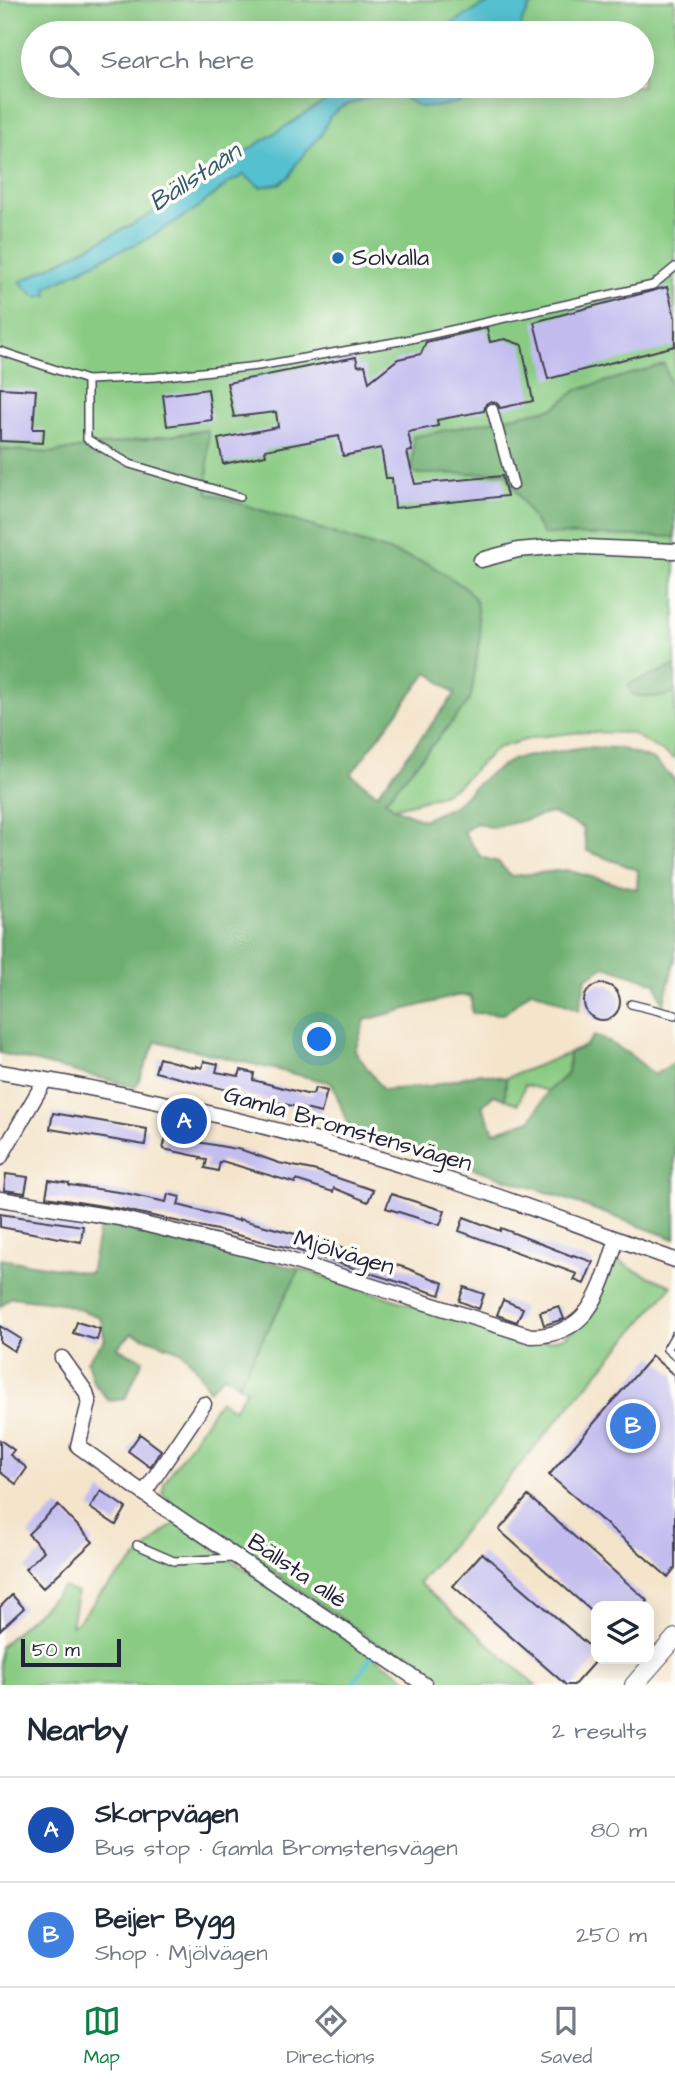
<!DOCTYPE html>
<meta charset="utf-8">
<style>
body{margin:0;font-family:"Architects Daughter",sans-serif;background:#f6f6f7;color:#1f2937}
.controls{position:absolute;right:21px;bottom:21px;display:grid;overflow:hidden;border-radius:14px;box-shadow:0 4px 18px #0003}
.controls button{width:63px;height:63px;display:grid;place-items:center;padding:0;border:0;border-bottom:2px solid #e0e1e3;background:#fff;color:#1f2937;font:35px sans-serif}
.scale{position:absolute;left:21px;bottom:18px;width:100px;box-sizing:border-box;padding-left:7px;border:4px solid #22223b;border-top:0;font-size:19px;line-height:24px;white-space:nowrap;color:#22223b;-webkit-text-stroke:5px #fdfcf7;paint-order:stroke}
.you{position:absolute;left:320px;top:1040px;width:24px;height:24px;margin:-18px;border:5px solid #fff;border-radius:50%;background:#1a73e8;box-shadow:0 0 0 10px #1a73e833}
.badge{display:grid;place-items:center;width:46px;height:46px;border-radius:50%;background:#0b8043;color:#fff;font-size:23px;font-weight:700}
.pin{position:absolute;translate:-50% -50%;border:4px solid #fff;box-shadow:0 2px 7px #0006}
.list{margin:0;padding:0;list-style:none}
h2{display:flex;justify-content:space-between;align-items:center;height:91px;margin:0;padding:0 28px;font-size:30px}
h2 small{font-size:23px;font-weight:400;color:#747a83}
.list li{display:grid;grid-template-columns:46px 1fr auto;gap:21px;align-items:center;box-sizing:border-box;height:105px;padding:0 28px;border-top:2px solid #e0e1e3}
.list b{display:block;font-size:26px;white-space:nowrap}
.list p{margin:0;font-size:23px;white-space:nowrap;color:#747a83}
.list em{font-size:23px;font-style:normal;color:#747a83}
.icon{flex:none;width:38px;height:38px;fill:none;stroke:currentColor;stroke-width:2;stroke-linecap:round;stroke-linejoin:round}
.map{position:relative;flex:none;width:675px;height:1685px;overflow:hidden}
.search{position:absolute;background:#fff;box-shadow:0 4px 18px #0003;left:21px;right:21px;top:21px;height:77px;display:flex;align-items:center;gap:18px;box-sizing:border-box;padding:0 24px;border-radius:38px;color:#747a83;font-size:26px}
.sheet{height:301px;background:#fff}
nav{display:flex;justify-content:space-around;align-items:center;box-sizing:border-box;height:98px;border-top:2px solid #e0e1e3;background:#fff;font-size:19px;color:#747a83}
nav a{display:grid;justify-items:center;gap:4px}
nav .on{color:#0b8043}
.map>svg:first-child{display:block}
.green{fill:#89cb83;stroke:#56765f;stroke-width:2;fill-rule:evenodd}
.forest{fill:#6eaf71;stroke:#486856;stroke-width:2;fill-rule:evenodd}
.water{fill:#55c1cf;stroke:#3c7285;stroke-width:2}
.lines{fill:none;stroke-linecap:round;stroke-linejoin:round}
.stream{stroke:#55c1cf;stroke-width:4.5}
.building{fill:#c3bdef}
.service-casing{stroke:#423f50;stroke-width:10}
.pedestrian-casing{stroke:#423f50;stroke-width:13}
.minor-casing{stroke:#423f50;stroke-width:17}
.tertiary-casing{stroke:#423f50;stroke-width:20}
.service{stroke:#fff;stroke-width:7}
.pedestrian{stroke:#fff;stroke-width:10}
.minor{stroke:#fff;stroke-width:14}
.tertiary{stroke:#fff;stroke-width:18}
.poi-dot{fill:#1f6fb2;stroke:#fdfcf7;stroke-width:2.5}
.labels{text-anchor:middle;dominant-baseline:central;stroke-width:7;stroke-linejoin:round;paint-order:stroke}
.poi-label{font-size:24px;fill:#22223b;stroke:#fdfcf7;text-anchor:start}
.street-label{font-size:24px;fill:#22223b;stroke:#fdfcf7}
.water-label{font-size:26px;font-style:italic;fill:#345a6f;stroke:#fdfcf7}
</style>
<div class="map">
<svg width="675" height="1685" viewBox="0 0 675 1685">
<rect width="100%" height="100%" fill="#fdfcf7"/>
<filter id="ink" filterUnits="userSpaceOnUse"><feTurbulence type="fractalNoise" baseFrequency=".0143" numOctaves="2"/><feDisplacementMap in="SourceGraphic" scale="14" xChannelSelector="R" yChannelSelector="G"/><feConvolveMatrix kernelMatrix="1 2 1 2 8 2 1 2 1" color-interpolation-filters="sRGB"/></filter>
<filter id="wash" filterUnits="userSpaceOnUse"><feTurbulence type="fractalNoise" baseFrequency=".00686" numOctaves="4" result="noise"/><feDisplacementMap in="SourceGraphic" scale="28" xChannelSelector="R" yChannelSelector="G"/><feGaussianBlur stdDeviation="1.57" result="paint"/><feColorMatrix in="noise" values="0 0 0 0 0 0 0 0 0 0 0 0 0 0 0 0 0 1.4 0 .05"/><feComposite in="paint" operator="in"/></filter>
<g filter="url(#wash)">
<rect width="100%" height="100%" fill="#f4e4ca"/>
<path class="green" d="M0,0H675V759L631,733L583,732L536,737L497,748L457,786L438,796L394,808L385,800L464,708L467,589L429,564L207,493L208,430L50,453L0,449ZM33,33H642V86H33Z
M569,1053L568,1073L548,1091L525,1085L518,1104L505,1099L506,1078Z
M617,1260L634,1270L672,1286L419,1583L536,1685H438L183,1511L163,1495L164,1483L220,1400L234,1409L246,1390L238,1385L300,1269L500,1334L526,1341H549L564,1337L583,1323Z
M177,1523L416,1685H0V1647L64,1587L77,1593L71,1626L77,1623L101,1593L167,1529Z"/>
<path class="forest" d="M664,364L670,384L675,385V537L543,534L505,473L413,474V437L554,408L577,390Z
M208,430V493L429,564L467,589L476,600L480,636L471,697L464,708L385,800L394,808L423,820L454,806L485,777L513,759L584,747L619,748L654,760L675,780V959L663,1006L656,983L605,966L586,978L579,1010L532,990L504,1014L472,1013L471,996H456L365,1020L355,1051L383,1090L430,1086L480,1073L506,1078L505,1099L494,1095L482,1106L494,1132L531,1120L548,1091L568,1073L569,1053L585,1046L594,1036C613,1041 640,1061 654,1075L675,1062V1239L552,1194L349,1128L332,1083L156,1041L136,1087L0,1053V449L50,453ZM428,672L455,694L377,794L351,774ZM552,813L583,828L587,851L638,870L637,889L566,870L511,876L498,862L481,857L463,832L476,823L493,828Z
M675,666V693C663,699 646,697 633,695L629,689V684Z
M100,1224L300,1269L238,1385L225,1375L209,1390L195,1366L181,1351L132,1333L117,1348L143,1360L125,1399L109,1401L93,1382L87,1361L105,1340L100,1317L61,1303L11,1297L0,1307V1259L90,1273Z"/>
<path class="water" d="M498,0H563L536,4L529,8L526,15L523,18L519,33H436L482,6Z
M349,86H484L472,97L456,103L435,107H420L399,95L370,97L342,107L330,116L322,134L296,164L290,176L279,184L260,187L244,175L230,182L193,211L143,241L105,257L46,288L48,295L36,297L20,282L143,219L215,171Z"/>
<g class="lines">
<path class="stream" d="M353,1685L373,1653"/>
</g>
<g id="blocks">
<path class="building" d="M667,287L675,318V346L548,379L534,322Z
M487,328L490,342L505,339L522,345L533,401L500,408L497,403L491,401L486,404L484,411L437,420L438,426L408,432L412,451L407,452L415,484L502,476L507,496L395,508L392,478H386L381,448L343,456L339,436L265,450L266,455L223,464L218,439L278,427L276,412L234,417L227,383L356,357L358,366L365,365L369,382L398,359L421,354L426,342Z
M0,388L36,390L33,429H44L43,443L0,441Z
M208,389L212,420L167,426L163,395Z
M584 1002a18 18 0 1 1 36 0a18 18 0 1 1-36 0Z
M159,1058L196,1068V1066L202,1068L204,1061L218,1064L216,1072L239,1076L241,1070L254,1073L253,1080L306,1094H313L315,1088L327,1091L321,1113L155,1072Z
M53,1113L147,1129L145,1145L50,1129Z
M167,1133L186,1138V1140L242,1150L279,1163L317,1171L373,1190L368,1202L334,1188L333,1192L296,1180L295,1183L222,1161L220,1162L218,1171L205,1168L207,1160L200,1159L201,1157L163,1149Z
M6,1174L28,1177L25,1193L4,1190Z
M49,1180L69,1183V1185L125,1193L166,1202L168,1194L180,1197L178,1205L239,1221V1219L299,1235L406,1268L444,1283L440,1295L293,1249L217,1230L121,1209L46,1197Z
M391,1194L445,1211L440,1225L386,1208Z
M0,1214L83,1226L81,1242L0,1227Z
M464,1217L500,1231L501,1228L572,1256L573,1255L593,1262L584,1284L574,1280L577,1274L459,1231Z
M464,1287L484,1294L479,1309L459,1301Z
M503,1300L523,1308L517,1322L497,1315Z
M559,1306L564,1319L544,1325L540,1312Z
M77,1322L100,1329L97,1340L73,1333Z
M0,1326L21,1339L14,1351L0,1342Z
M652,1356L675,1376V1568L668,1577L549,1475Z
M140,1434L161,1450L150,1467L128,1451Z
M0,1440L14,1450L10,1455L27,1468L16,1484L0,1472Z
M101,1491L126,1508L116,1525L90,1508Z
M528,1496L648,1601L643,1606H596V1615L499,1530Z
M58,1505L93,1542L43,1588L25,1569L44,1551L28,1534Z
M482,1553L596,1652V1660L574,1685H566L453,1586Z
M12,1595L24,1608L0,1630V1607Z"/>
</g>
</g>
<g filter="url(#ink)">
<use href="#blocks" fill-opacity="0" stroke="#423f50" stroke-width="2"/>
<g class="lines">
<defs>
<path id="service" d="M0,351L87,380L156,377L258,366L406,340L653,285L675,267
M87,380V439L130,464L240,497
M631,1004L675,1015
M675,1335L667,1349L675,1356
M137,1545L174,1561L233,1558"/>
<path id="pedestrian" d="M492,409L513,485"/>
<path id="minor" d="M481,560L518,550L563,546L675,551
M0,1072C149,1096 296,1131 439,1177C519,1202 597,1232 675,1260
M0,1158L45,1080
M0,1199L119,1218L283,1258L531,1336C592,1336 601,1287 617,1239
M62,1358L86,1392L89,1403L78,1446L163,1507L425,1685
M144,1493L204,1404"/>
<path id="tertiary" d="M634,1685L675,1638"/>
</defs>
<use href="#service" class="service-casing"/>
<use href="#pedestrian" class="pedestrian-casing"/>
<use href="#minor" class="minor-casing"/>
<use href="#tertiary" class="tertiary-casing"/>
<use href="#service" class="service"/>
<use href="#pedestrian" class="pedestrian"/>
<use href="#minor" class="minor"/>
<use href="#tertiary" class="tertiary"/>
</g>
</g>
<circle class="poi-dot" cx="338" cy="258" r="7"/>
<g class="labels">
<g class="poi-label">
<text x="352" y="258">Solvalla</text>
</g>
<g class="street-label">
<text transform="translate(348 1129) rotate(16)">Gamla Bromstensvägen</text>
<text transform="translate(344 1253) rotate(17)">Mjölvägen</text>
<text transform="translate(297 1571) rotate(34)">Bällsta allé</text>
</g>
<g class="water-label">
<text transform="translate(195 177) rotate(-33)">Bällstaån</text>
</g>
</g>
</svg>
<div class="controls">
<button><svg class="icon" aria-label="layers" viewBox="0 0 24 24"><path d="M12 4l9 5-9 5-9-5zM3 14l9 5 9-5"/></svg></button>
</div>
<div class="scale">50 m</div>
<div class="you"></div>
<div class="pin badge" style="left:184px;top:1121px;background:#1a4fb4">A</div>
<div class="pin badge" style="left:633px;top:1426px;background:#3f7fe0">B</div>
<div class="search"><svg class="icon" aria-label="search" viewBox="0 0 24 24"><circle cx="10" cy="10" r="6"/><path d="M15 15l6 6"/></svg>Search here</div>
</div>
<section class="sheet">
<h2>Nearby<small>2 results</small></h2>
<ul class="list">
<li><span class="badge" style="background:#1a4fb4">A</span><div><b>Skorpvägen</b><p>Bus stop · Gamla Bromstensvägen</p></div><em>80 m</em></li>
<li><span class="badge" style="background:#3f7fe0">B</span><div><b>Beijer Bygg</b><p>Shop · Mjölvägen</p></div><em>250 m</em></li>
</ul>
</section>
<nav>
<a class="on"><svg class="icon" aria-label="map" viewBox="0 0 24 24"><path d="M3 6l6-2 6 2 6-2v14l-6 2-6-2-6 2zM9 4v14M15 6v14"/></svg>Map</a>
<a><svg class="icon" aria-label="directions" viewBox="0 0 24 24"><path d="M12 3l9 9-9 9-9-9zM9 14v-3h6M13 9l2 2-2 2"/></svg>Directions</a>
<a><svg class="icon" aria-label="saved" viewBox="0 0 24 24"><path d="M7 4h10v16l-5-4-5 4z"/></svg>Saved</a>
</nav>
